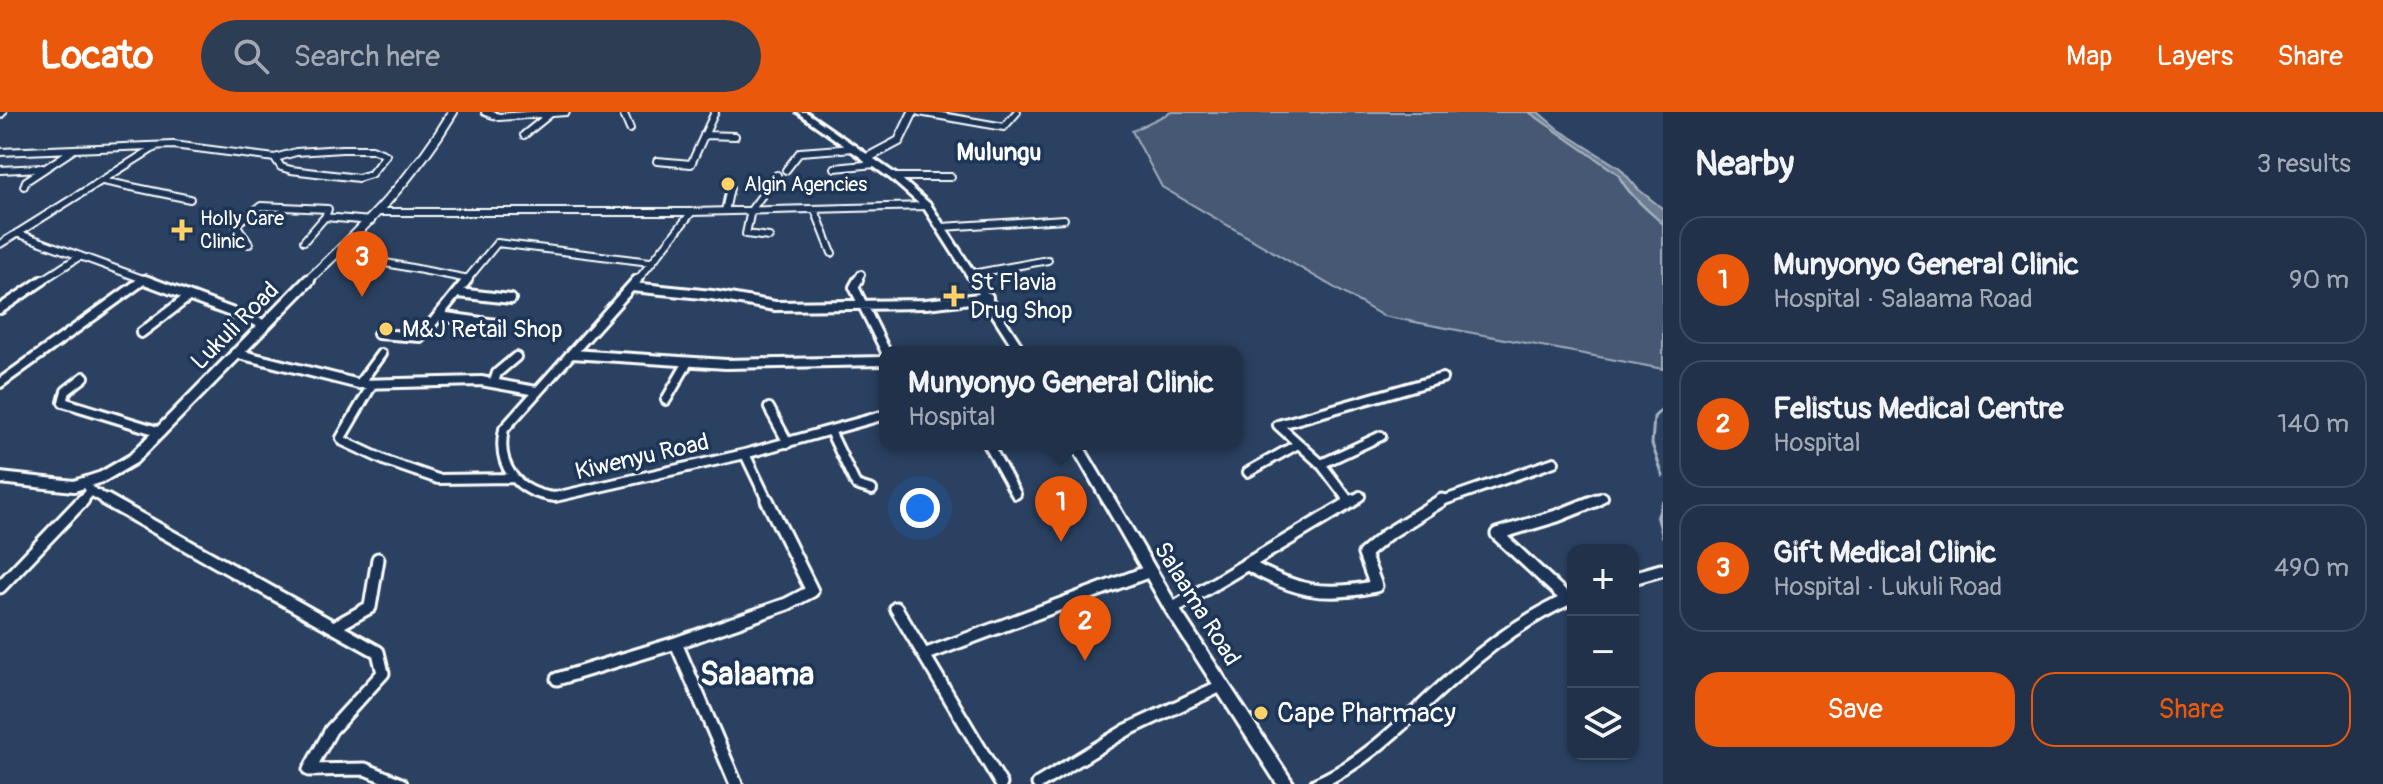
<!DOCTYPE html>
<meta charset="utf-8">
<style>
body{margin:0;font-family:Pangolin,sans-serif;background:#2d3d53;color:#f1f3f6}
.controls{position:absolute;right:24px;bottom:24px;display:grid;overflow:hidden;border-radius:16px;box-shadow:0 2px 6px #0004}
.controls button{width:72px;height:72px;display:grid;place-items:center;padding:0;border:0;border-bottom:2px solid #3d4c61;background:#203149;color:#f1f3f6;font:40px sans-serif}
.you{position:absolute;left:920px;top:396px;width:28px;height:28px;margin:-20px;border:6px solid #fff;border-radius:50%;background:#1a73e8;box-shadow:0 0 0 12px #1a73e833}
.badge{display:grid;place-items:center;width:52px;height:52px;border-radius:50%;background:#ea580c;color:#fff;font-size:26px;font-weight:700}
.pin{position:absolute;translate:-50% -66px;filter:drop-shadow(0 2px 4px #0008)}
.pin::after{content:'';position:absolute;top:42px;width:28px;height:24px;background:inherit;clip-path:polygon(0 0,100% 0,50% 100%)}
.popup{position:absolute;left:879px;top:234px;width:364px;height:104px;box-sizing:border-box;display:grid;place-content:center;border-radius:16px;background:#203149;filter:drop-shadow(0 2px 6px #0005);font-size:26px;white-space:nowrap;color:#a2a9b4}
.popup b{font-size:30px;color:#f1f3f6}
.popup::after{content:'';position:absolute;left:50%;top:100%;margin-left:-16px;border:16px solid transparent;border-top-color:#203149}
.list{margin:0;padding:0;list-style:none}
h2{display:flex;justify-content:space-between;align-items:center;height:104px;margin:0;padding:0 32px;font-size:34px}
h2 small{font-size:26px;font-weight:400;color:#a2a9b4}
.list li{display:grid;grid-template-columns:52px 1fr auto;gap:24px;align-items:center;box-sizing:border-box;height:128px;margin:0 16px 16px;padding:0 16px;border:2px solid #3d4c61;border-radius:24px}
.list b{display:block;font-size:30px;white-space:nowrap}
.list p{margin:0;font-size:26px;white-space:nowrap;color:#a2a9b4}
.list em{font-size:26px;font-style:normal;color:#a2a9b4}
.actions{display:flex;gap:16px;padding:24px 32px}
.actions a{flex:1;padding:18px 0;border:2px solid #ea580c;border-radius:24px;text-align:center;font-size:28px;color:#ea580c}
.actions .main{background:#ea580c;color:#fff}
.icon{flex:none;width:44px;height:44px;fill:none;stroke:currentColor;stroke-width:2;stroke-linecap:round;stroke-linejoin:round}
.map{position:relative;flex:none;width:1663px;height:672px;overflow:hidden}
header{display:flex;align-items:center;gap:48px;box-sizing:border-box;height:112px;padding:0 40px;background:#ea580c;color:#fff}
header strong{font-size:38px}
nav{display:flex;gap:44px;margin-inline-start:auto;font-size:28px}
.search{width:560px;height:72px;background:#2d3d53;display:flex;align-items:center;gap:20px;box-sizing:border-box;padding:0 28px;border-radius:44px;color:#a2a9b4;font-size:30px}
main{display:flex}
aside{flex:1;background:#203149}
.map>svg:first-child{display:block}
.green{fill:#465975;stroke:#a2acba;stroke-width:2}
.water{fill:#6d7d92;stroke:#a7b1be;stroke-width:2}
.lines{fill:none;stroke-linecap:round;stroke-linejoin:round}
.stream-far1{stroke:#a7b1be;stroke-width:3}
.stream{stroke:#a7b1be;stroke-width:4}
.minor-far2-casing{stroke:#fff;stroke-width:10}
.minor-far1-casing{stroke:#fff;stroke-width:14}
.minor-casing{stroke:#fff;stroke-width:17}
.tertiary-far1-casing{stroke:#fff;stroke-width:12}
.tertiary-casing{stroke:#fff;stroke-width:16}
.secondary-casing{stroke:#fff;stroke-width:6}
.minor-far2{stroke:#1d3557;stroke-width:6}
.minor-far1{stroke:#1d3557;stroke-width:8}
.minor{stroke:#1d3557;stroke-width:11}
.tertiary-far1{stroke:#1d3557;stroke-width:8}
.tertiary{stroke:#1d3557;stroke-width:10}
.secondary{fill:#1d3557;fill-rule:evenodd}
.poi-dot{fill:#ffd166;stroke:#1d3557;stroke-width:3}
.labels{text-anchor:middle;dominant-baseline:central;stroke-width:7;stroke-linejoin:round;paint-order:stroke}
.far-poi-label{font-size:20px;fill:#fff;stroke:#1d3557;text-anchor:start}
.far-quarter-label{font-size:24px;font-weight:bold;fill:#fff;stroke:#1d3557}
.poi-label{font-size:24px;fill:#fff;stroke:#1d3557;text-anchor:start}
.street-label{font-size:24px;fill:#fff;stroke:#1d3557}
.near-poi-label{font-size:28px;fill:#fff;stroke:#1d3557;text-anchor:start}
.near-neighbourhood-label{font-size:32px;font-weight:bold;fill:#fff;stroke:#1d3557}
</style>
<header>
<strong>Locato</strong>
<div class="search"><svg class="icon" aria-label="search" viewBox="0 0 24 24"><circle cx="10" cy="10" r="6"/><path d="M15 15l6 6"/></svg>Search here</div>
<nav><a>Map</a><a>Layers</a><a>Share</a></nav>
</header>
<main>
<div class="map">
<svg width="1663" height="672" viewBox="0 0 1663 672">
<rect width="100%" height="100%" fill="#2a4161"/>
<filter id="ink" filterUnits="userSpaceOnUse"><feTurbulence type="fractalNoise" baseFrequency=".0125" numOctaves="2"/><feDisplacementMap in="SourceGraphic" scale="16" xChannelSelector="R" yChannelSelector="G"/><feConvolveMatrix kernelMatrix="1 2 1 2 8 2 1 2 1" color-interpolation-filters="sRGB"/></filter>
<g filter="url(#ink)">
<path class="green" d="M1171,0H1529L1618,62C1626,81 1647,98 1663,112V257L1383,204L1162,75L1132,19Z"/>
<path class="water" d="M1529,0H1538L1558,17L1620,56L1638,77L1663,97V112C1647,97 1627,81 1618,62Z"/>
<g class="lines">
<path class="stream-far1" d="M1663,296L1654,305L1652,332L1663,364"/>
<path class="stream" d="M1663,391L1658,405L1663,424"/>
<defs>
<path id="minor-far2" d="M485,0L499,5L566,0
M623,0L630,17
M919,0L1004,15L1017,0
M0,3L3,0
M524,23L550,2
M704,23L735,24
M342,37H372L386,43L371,62L358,66L291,58L281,55L275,46L296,40Z
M0,40L173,33L275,46
M657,49L691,52L715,0
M835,56L875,52
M0,58L42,56
M786,58L800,40L854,36
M894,65H951
M103,69L190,87
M24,74L26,69L73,38
M815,98L832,141
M725,99L730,76
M380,100H692L927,94
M942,115L1064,107
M17,121L151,170
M769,125L746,122L751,98L777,63
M304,129L325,105
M0,132L157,34
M249,132L236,112L261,94L328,97L325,105L371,109
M339,142L469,167
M972,162L1048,148
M40,170L80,144
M141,170L144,168
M465,170L497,131L650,150
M636,170L692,100
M856,170L861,162"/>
<path id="minor-far1" d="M145,168L263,212
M637,168L504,317C496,354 517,381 555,385L745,342L885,303
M858,168L854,175L886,240
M632,175L712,183L775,194L926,192L988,185
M458,181L511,187
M0,197L43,168
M439,204L496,212
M141,221L187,186
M378,222L421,225L467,168
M235,241L359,272L481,269L536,279
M572,242L726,252L885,249
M84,265L66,279L63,290L161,320
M494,270L497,261L516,245
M0,271L143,168
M359,272L381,242
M372,273L341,326L343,329L386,349L438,367L513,366
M666,288L688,250
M769,296L788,331
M1278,313L1442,266
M1278,313L1321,352L1349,389
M830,319L856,373L872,378
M988,332L1016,382
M745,342L768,390
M1321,352L1381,324
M1248,360L1298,332
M86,372L91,379L110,390
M81,390L91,379
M1351,390L1360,384
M1439,390L1554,350
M1592,390L1603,385"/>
<path id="minor" d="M106,388L378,540L383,561L331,618L309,658L365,657L401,672
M1497,422L1557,404L1597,388
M1497,422L1567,487
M1246,452C1293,478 1322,486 1376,474L1364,442L1386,423L1442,388
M1633,466L1661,458
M0,475L83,388
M896,496L1001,672
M1172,497L1354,388
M334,515L370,495L378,447
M676,531L787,492L812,479L767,388
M924,543L1150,459
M557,567L676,531L736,672
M1038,672L1127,618L1221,574
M1316,672C1370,649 1412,601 1456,563C1492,531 1529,504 1573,485"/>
<path id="tertiary-far1" d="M867,46L899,29L913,0
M306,170C362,118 414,66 453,0"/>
<path id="tertiary" d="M0,366L74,374L102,365L133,347L309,168"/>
<path id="secondary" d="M797,0H806L897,63L930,92L1026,240H1016L924,96L891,67Z
M1070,332H1082L1177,493L1294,672H1277L1167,501Z"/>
</defs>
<use href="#minor-far2" class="minor-far2-casing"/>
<use href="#minor-far1" class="minor-far1-casing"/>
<use href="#minor" class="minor-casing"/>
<use href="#tertiary-far1" class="tertiary-far1-casing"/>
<use href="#tertiary" class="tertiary-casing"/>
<use href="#secondary" class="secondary-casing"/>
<use href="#minor-far2" class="minor-far2"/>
<use href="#minor-far1" class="minor-far1"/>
<use href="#minor" class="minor"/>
<use href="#tertiary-far1" class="tertiary-far1"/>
<use href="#tertiary" class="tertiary"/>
<use href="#secondary" class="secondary"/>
</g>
</g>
<g class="poi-dot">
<circle cx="728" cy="72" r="8"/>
<path d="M178 106h8v8h8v8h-8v8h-8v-8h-8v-8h8z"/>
<path d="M950 172h8v8h8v8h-8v8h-8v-8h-8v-8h8z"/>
<circle cx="386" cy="217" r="8"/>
<circle cx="1261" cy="601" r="8"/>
</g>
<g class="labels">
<g class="far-poi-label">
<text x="744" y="72">Algin Agencies</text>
<text x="200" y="106">Holly Care<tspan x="200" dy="23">Clinic</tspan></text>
</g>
<g class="far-quarter-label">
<text x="999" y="40">Mulungu</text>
</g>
<g class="poi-label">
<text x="970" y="170">St Flavia<tspan x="970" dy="28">Drug Shop</tspan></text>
<text x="402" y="217">M&amp;J Retail Shop</text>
</g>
<g class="street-label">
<text transform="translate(235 214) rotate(-45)">Lukuli Road</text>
<text transform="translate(642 345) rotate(-13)">Kiwenyu Road</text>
<text transform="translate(1197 492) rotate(58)">Salaama Road</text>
</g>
<g class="near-poi-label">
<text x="1277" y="601">Cape Pharmacy</text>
</g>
<g class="near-neighbourhood-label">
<text x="757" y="563">Salaama</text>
</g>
</g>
</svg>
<div class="controls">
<button>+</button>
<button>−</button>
<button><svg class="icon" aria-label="layers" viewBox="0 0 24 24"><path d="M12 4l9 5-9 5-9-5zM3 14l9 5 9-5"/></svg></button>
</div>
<div class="you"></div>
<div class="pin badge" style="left:1061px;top:430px">1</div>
<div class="popup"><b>Munyonyo General Clinic</b>Hospital</div>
<div class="pin badge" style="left:1085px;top:549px">2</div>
<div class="pin badge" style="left:362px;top:185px">3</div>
</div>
<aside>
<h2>Nearby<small>3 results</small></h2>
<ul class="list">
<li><span class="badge">1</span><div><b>Munyonyo General Clinic</b><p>Hospital · Salaama Road</p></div><em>90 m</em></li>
<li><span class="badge">2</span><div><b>Felistus Medical Centre</b><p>Hospital</p></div><em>140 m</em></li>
<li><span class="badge">3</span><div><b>Gift Medical Clinic</b><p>Hospital · Lukuli Road</p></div><em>490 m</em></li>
</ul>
<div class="actions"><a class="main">Save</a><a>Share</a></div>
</aside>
</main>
